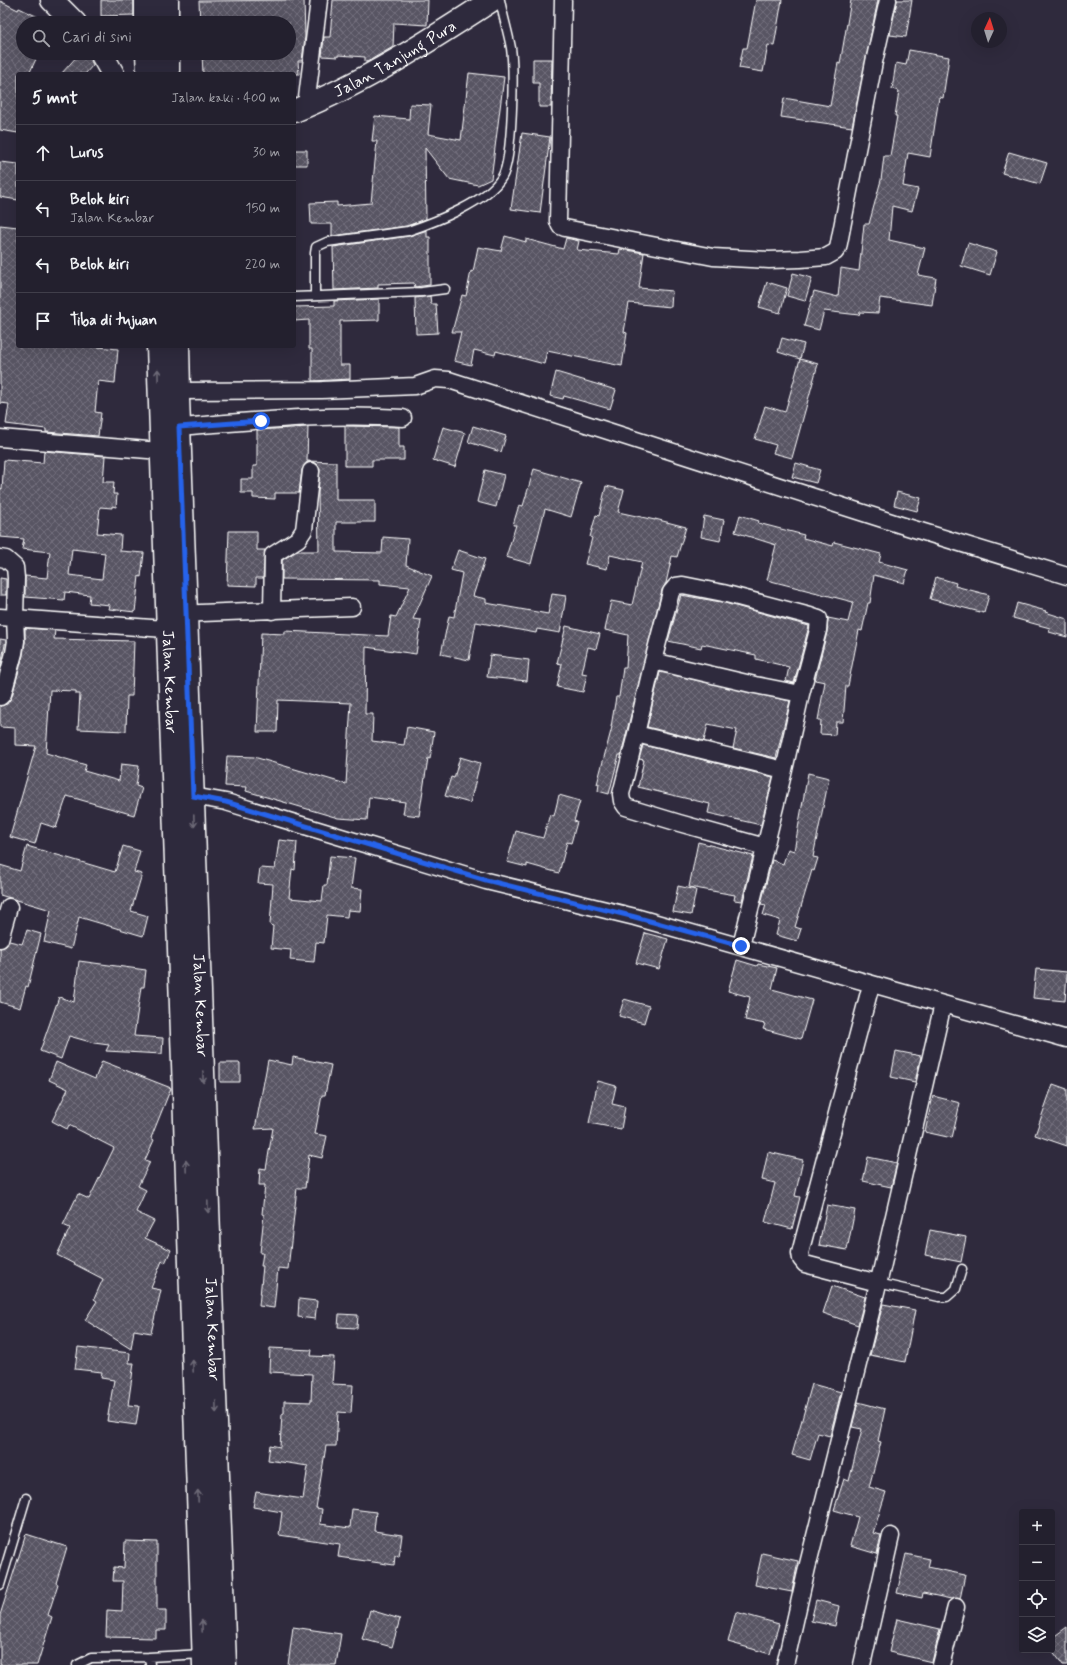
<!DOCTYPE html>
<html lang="id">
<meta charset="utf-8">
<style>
body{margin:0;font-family:Mynerve,sans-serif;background:#2f2d3a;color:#f1f3f6}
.controls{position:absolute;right:12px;bottom:12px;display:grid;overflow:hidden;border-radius:4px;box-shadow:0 4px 16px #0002}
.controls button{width:36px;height:36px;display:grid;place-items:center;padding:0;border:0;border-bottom:1px solid #403e4a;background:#23202e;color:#f1f3f6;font:20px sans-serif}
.compass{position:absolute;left:971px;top:12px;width:36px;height:36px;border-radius:50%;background:#23202e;box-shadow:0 4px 16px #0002;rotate:4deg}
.stop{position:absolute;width:12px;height:12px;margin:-9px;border:3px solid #2563eb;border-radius:50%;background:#fff}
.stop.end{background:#2563eb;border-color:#fff;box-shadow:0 1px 4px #0008}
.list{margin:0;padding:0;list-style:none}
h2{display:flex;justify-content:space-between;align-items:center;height:52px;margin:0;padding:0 16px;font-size:17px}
h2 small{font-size:13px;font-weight:400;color:#a3a3aa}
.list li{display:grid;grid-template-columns:26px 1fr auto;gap:12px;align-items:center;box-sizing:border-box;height:56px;padding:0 16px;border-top:1px solid #403e4a}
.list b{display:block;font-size:15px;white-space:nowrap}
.list p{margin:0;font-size:13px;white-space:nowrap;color:#a3a3aa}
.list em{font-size:13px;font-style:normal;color:#a3a3aa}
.icon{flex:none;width:22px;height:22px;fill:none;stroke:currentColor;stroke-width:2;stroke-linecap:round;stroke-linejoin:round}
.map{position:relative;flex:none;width:1067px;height:1665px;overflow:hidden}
.search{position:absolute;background:#23202e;box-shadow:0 4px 16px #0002;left:16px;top:16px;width:280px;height:44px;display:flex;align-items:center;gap:10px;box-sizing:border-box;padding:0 14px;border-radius:22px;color:#a3a3aa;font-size:15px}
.panel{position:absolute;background:#23202e;box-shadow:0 4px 16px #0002;left:16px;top:72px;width:280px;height:276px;border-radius:4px}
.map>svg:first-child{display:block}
.building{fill:url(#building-cross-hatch);stroke:#fff;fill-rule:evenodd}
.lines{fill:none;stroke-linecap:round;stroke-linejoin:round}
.lane-casing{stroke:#fff;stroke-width:11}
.street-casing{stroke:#fff;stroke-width:19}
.secondary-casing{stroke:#fff;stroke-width:25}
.lane{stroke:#2f2a3d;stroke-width:8}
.street{stroke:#2f2a3d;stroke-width:16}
.secondary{stroke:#2f2a3d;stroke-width:22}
.oneway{stroke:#6d6a77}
.route{stroke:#2563eb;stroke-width:5}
.labels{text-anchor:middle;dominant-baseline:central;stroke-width:4;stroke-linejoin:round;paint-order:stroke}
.street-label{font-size:16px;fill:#fff;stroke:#2f2a3d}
</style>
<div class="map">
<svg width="1067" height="1665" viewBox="0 0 1067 1665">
<defs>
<pattern id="building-cross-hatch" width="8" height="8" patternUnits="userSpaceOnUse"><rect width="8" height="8" fill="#595564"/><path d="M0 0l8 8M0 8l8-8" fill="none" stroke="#726e7b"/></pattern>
</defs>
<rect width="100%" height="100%" fill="#2f2a3d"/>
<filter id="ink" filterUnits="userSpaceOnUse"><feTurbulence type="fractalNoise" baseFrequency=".025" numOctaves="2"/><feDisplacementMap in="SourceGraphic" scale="8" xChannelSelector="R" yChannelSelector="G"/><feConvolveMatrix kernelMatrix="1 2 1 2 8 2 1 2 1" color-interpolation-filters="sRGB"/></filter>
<g filter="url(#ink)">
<path class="building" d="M101,0H134V15L101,16Z
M304,0L305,37L302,61H298L299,74H203L202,53H289V23H200L199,1Z
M333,0H428L427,25L394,23L393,47L367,62H365V57L338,55V57L322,56L324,37H330Z
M756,0H782L774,46L768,45L763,72L739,68L743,48H747Z
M851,0H878L852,127L781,117L784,98L830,106L838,63L840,64Z
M897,0H912L906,37L890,35Z
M0,1L18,10L19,8L51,23H23V53H32L31,57L36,59L29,74H18V133L0,130Z
M909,50L949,57L943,98L939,97L930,157L908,153L903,186L918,189L912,211L892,206L889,240L925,248L918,275L936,278L932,305L880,298L878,313L860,312L859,315L824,311L819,330L804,326L814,291L838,297L841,268L859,271L864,224H869L881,180L884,156H890L897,116H895L899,91L892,89L896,63L906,65Z
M80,53H83L90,59L93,65L85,74H61Z
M533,59H552L551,107H539V83H533Z
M469,73L504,77L491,179L478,185L449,179L425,148L426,219L407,226L332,236V224H311L310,203L337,202V206L371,203L377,141H372L375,116L409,119L410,104L431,105L428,134L461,140Z
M522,133L550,137L540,213L511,209Z
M294,150H307V165H294Z
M1009,152L1047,163L1040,184L1002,173Z
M0,162L18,164V200L0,197Z
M0,225L18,227V346H88L118,349L115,383L98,381L95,412L101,413L98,436L46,432V429L6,424L9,404L0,403Z
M427,230V237H430V285L415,287L414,283L378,284V288L334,290L333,247L409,236Z
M505,236L526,242V239L563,249L566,238L579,241L577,250L619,254L620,249L644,253L639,288L672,291L671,307L629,303L624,332L627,333L622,366L547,351L544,364L496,351L495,355L474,350L471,365L454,361L461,332H452L462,295L466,296L471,271L473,272L478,247L501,251Z
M968,243L997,252L990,275L961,266Z
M793,273L812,278L805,301L787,296Z
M767,282L787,288L780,313L759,307Z
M430,296L431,304H436L438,333L416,334L415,298Z
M379,299V320L340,321V365H350V379L312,381V349H309V320L294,321V307L334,306V301Z
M782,338L804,344L800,359L778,352Z
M800,359L818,364L792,458L773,453L776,445L755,439L765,406L785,412Z
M556,372L616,390L610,409L564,396L563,399L550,396Z
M345,426L399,427V447H404V460H372V466H345Z
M473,426L506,436L501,452L468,442Z
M308,427L307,461L336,462V500H375V522H336V552L382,553L383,537L408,539L406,565L432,576L413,619L421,620L416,654L366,647L365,714H373L372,741L404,745L407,727L434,732L430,759L428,758L419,816L403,814L405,802L369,797L367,820L338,818L246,791L247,787L225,786L227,756L254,757L346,784L351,703L278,700L277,732H257L261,633L285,634V631L388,636L391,616L396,617L410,587L380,584V580L282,579V560L297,551H319L318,493L320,468L317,464L312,462H307L302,470L299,493H275V499L253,498V493H241V479H253V466H257V430Z
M443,427L465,433L455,467L433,460Z
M44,451L105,456L103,482H114L113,494H117L116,507L112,506V508L100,507L97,533L121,535L120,551L144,553L141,577L139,576L135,612L109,609L110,605L89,603L90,595L65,592L64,600L25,597V576L47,578L50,552L22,549L24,539L0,537V488L2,489L4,460L43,463ZM72,549L105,553L102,579L69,575Z
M796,463L820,470L816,483L792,477Z
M534,469L581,483L571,517L545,509L531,564L506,557L516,525H513L519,505L523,506Z
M485,470L504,475L496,507L477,502Z
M606,486L624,490L618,512L655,520V519L686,527L677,557L672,556L666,583L662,590L621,755H619L609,794L598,791L599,784H597L612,727H611L616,697H619L623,668H626L628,635L605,630L611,601L632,605L642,562L610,555L607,569L585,564L592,538L590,537L596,515L599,516Z
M897,492L921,498L917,511L894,505Z
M740,515L759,521L758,523L804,535L803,538L833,546L834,542L881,554L879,562L908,570L904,583L874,575L870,603H868L862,631L859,630L848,686H846L843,722H836L835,735L820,734L821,720H818L825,682L815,680L827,632L828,618L848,622L853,602L767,580L776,545L735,532Z
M704,516L724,520L720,541L701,537Z
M229,531H257V550H265L263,578H256V586L227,585Z
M458,550L485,559L473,596L486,599V603L548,614L552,594L566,596L560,633L537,629L536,633L476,622L469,660L441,654L449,616L454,617L462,573L451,570Z
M936,577L956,583L955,586L989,595L984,613L930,599Z
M0,578L6,579V595H0Z
M681,595L721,602L809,626L794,683L786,681L789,667L756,659V655L702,644L701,648L668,641Z
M1017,603L1046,611L1045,612L1067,619V637L1049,632L1050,628L1013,618Z
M566,626L600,634L596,649L588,647L582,673L587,674L583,692L557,687L562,664L557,663Z
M25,628L55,630L54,639L134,641L132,696H127L126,731L78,729L80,694H76V691L50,690L46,753L86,765L84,771L119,781L121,764L139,766L136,786L142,788L134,815L67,796L56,828L41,823L35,844L10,837L36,746L15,745V728L0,727V706L7,704L12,696L23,655L25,642Z
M0,639L6,640L0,669Z
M490,655L529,660L527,681L487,677Z
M660,672L790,701L776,758L733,748L737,730L708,724L704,741L647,727Z
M643,745L773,777L761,825L708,813L710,804L638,787L644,760L639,759Z
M460,757L480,763L470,803L445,796L451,777L454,778Z
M808,773L829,778L813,857L818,858L814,871L812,870L795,927L801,929L797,941L776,935L780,920L763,915L766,905L761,904L772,860L783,864L788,849L794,851Z
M559,795L580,801L574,821L577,822L571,843L567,842L559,873L527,864V867L507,862L516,831L543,838L550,814L554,816Z
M279,840L297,842L295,870L292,869L289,898L322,901L324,885H327L330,856L355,858L351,888L362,889L360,911L348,910L347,917L327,915L324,943L316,942L314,962L290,960L291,950L271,948L273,926L270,925L273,884L258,883L260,868L275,869Z
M698,842L753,856L742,901L734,900L735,895L689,887Z
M27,846L115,872L123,846L140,851L134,872L142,874L131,911L148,916L143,936L79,917L71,949L44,942L51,910L0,895V865L20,871Z
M678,886L696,890L691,915L673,912Z
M27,930L41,934L28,987L26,986L20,1008L0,1002V948L6,946L9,941L22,944Z
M645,933L668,939L659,969L636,963Z
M737,960L757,966L758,964L777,968L772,989L812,1000L801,1039L763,1029L765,1024L745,1020L750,997L728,991Z
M79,961L146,970L144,987H141L134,1036L163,1038L162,1054L106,1051L109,1045L94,1043L69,1036L61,1059L40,1051L59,997L74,1002Z
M1036,969L1067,972L1065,1001L1033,998Z
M624,999L649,1006L644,1023L619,1016Z
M896,1051L921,1056L915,1082L891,1077Z
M293,1057L331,1065L325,1095H322L315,1134L327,1136L322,1158L309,1155L305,1188H297L288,1269L278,1268L274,1308L259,1306L263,1266H261L263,1253H260L264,1215L262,1214L265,1185H259L260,1168L266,1169L273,1128L255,1129L268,1060L292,1065Z
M102,1061L171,1088L151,1138L154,1140L145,1160L150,1162L138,1186L146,1190L136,1212L154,1221L145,1238L171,1250L165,1263L162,1261L151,1288L161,1290L151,1333L134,1330L131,1349L85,1320L97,1301L94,1299L103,1279L57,1255L70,1228L63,1225L78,1194L89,1199L114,1148L69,1125L67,1129L52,1121L68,1089L49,1080L56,1062L95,1079Z
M220,1063H240V1082H220Z
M598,1081L616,1086L612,1104L625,1107L621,1129L589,1123Z
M1053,1084L1067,1089V1146L1035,1135Z
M933,1096L960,1103L952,1138L925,1132Z
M768,1152L803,1160L795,1196L800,1197L792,1229L765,1222L775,1183L762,1180Z
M868,1157L897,1163L891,1187L863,1181Z
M827,1205L855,1210L847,1250L819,1245Z
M930,1230L966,1237L961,1262L925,1255Z
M832,1286L865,1297L858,1325L823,1313Z
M299,1299L317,1301L315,1319L298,1317Z
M883,1304L915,1310L905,1362L870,1355Z
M339,1314L358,1315L357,1328L338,1327Z
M78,1347L130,1353L129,1363H134L128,1405L139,1406L136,1425L107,1421L114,1380L101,1378L102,1372L75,1369Z
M270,1348L312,1350L311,1356L334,1357L332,1384L353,1385L351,1413L338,1412L336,1446H326L316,1508L322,1509L320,1524L350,1528L352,1509L376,1512L374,1531L402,1535L399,1557L395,1556L394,1565L338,1557L340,1544L279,1535L282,1512L253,1507L256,1492L303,1499L308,1466L268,1460L270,1445L280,1447L282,1414L284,1413V1401L311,1402L312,1374L269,1372Z
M812,1384L841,1392L830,1436L818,1433L810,1460L792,1455Z
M858,1402L885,1409L878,1441L881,1442L869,1487L886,1492L873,1533L881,1535L877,1554L850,1546L858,1517L834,1510L844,1479L849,1481L862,1429L852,1427Z
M26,1534L67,1547L56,1583L58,1584L48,1615L52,1617L37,1665H0V1615Z
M125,1541L157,1542V1610H166V1630H156V1638L106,1637L107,1610L122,1611L123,1581H113L114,1567L124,1568Z
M762,1553L798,1561L792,1592L755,1585Z
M906,1554L930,1559L928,1567L965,1575L960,1599H951L923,1593L922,1598L897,1593Z
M816,1600L839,1606L835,1626L811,1621Z
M370,1610L400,1619L392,1647L362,1639Z
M736,1612L779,1624L770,1654L728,1642Z
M897,1619L940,1629L932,1662L889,1652Z
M293,1627L341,1634L336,1665H288Z
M1067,1627V1665H1063L1052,1650V1638Z"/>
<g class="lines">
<defs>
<path id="lane" d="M315,296V253L316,247L327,242L408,231C435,222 487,202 502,177C513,159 514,70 511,48C508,32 503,16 500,0
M294,297L422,292L445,289
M878,1283L939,1297H947L956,1289L962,1269
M0,1585L26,1498
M77,1665L91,1658L149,1657
M150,1665L149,1657L203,1654"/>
<path id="street" d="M563,0L558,221L560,226L565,228L713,257L769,260L800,259L826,257L835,252L838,248L874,62L888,0
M306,106L319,0
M179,391L322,390L415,386L435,379L449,380L901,525L1067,576
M179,427C253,421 328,413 403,418
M0,438L160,451
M0,558L6,559L15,567L16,578L15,618L16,641L14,653L3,694L0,697
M272,611L273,555L298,539L304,530L311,471
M176,614L352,607
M0,617L179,630
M653,661L671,592L676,586L683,585L723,593L810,616L819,619L818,630L801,694
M636,734L653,661L755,685L801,694L784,770
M193,796L226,802L486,881L635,917L1067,1039
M0,939L9,907
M741,946L784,770L636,734L621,794L622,801L626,807L679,823L765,847
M871,985L800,1253L801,1259L805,1264L878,1283
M785,1665L807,1568L882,1268L943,1004
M862,1665L891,1536
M941,1665L956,1607"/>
<g id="secondary">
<path d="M52,0L75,23"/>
<path d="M146,0V23"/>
<path d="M167,0V23"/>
<path d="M101,53L113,74"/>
<path d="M147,53L148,74"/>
<path d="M168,53V74"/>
<path id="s1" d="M294,111C364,83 429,41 492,0"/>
<path id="s2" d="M158,346L204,1665"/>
<path id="s3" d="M178,346L179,391L178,398L225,1665"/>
</g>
</defs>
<use href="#lane" class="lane-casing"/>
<use href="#street" class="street-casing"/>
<use href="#secondary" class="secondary-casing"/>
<use href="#lane" class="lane"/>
<use href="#street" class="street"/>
<use href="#secondary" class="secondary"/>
</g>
<defs><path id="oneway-shaft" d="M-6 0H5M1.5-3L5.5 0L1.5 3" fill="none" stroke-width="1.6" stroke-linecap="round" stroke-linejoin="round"/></defs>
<g class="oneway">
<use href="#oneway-shaft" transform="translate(158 375) rotate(-91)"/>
<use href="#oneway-shaft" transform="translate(194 821) rotate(88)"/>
<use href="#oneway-shaft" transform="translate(203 1077) rotate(88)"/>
<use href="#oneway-shaft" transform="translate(186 1166) rotate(-92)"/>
<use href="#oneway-shaft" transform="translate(208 1207) rotate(88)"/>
<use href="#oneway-shaft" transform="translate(193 1366) rotate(-92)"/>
<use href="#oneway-shaft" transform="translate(216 1407) rotate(88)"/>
<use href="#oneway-shaft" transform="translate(198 1496) rotate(-92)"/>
<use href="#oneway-shaft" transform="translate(202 1626) rotate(-92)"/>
</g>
</g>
<g class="lines" filter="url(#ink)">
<path class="route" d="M261,421L179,427L193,796L226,802L486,880L635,917L741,946"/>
</g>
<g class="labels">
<g class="street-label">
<text stroke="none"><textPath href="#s1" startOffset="114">Jalan Tanjung Pura</textPath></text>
<text stroke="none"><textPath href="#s2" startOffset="336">Jalan Kembar</textPath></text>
<text stroke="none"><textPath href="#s3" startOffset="660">Jalan Kembar</textPath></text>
<text stroke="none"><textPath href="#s3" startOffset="984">Jalan Kembar</textPath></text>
</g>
</g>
</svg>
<div class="controls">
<button>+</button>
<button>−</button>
<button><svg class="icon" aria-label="locate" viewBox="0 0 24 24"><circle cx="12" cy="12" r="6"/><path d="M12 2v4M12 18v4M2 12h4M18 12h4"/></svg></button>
<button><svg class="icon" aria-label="layers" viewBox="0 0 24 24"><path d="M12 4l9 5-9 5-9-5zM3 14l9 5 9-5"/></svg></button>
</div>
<svg class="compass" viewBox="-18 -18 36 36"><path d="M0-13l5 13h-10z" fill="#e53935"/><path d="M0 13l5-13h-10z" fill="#a3a3aa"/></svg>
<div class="stop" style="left:261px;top:421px"></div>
<div class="stop end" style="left:741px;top:946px"></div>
<div class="search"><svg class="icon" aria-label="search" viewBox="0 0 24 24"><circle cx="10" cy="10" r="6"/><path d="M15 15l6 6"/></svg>Cari di sini</div>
<section class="panel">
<h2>5 mnt<small>Jalan kaki · 400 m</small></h2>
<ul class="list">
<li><svg class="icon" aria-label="ahead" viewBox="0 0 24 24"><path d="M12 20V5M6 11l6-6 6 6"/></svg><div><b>Lurus</b></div><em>30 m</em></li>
<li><svg class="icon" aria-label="left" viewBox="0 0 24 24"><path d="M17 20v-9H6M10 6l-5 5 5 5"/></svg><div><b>Belok kiri</b><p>Jalan Kembar</p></div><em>150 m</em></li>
<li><svg class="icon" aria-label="left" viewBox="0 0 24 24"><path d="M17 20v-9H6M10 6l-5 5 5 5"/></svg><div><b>Belok kiri</b></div><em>220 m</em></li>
<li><svg class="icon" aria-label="arrive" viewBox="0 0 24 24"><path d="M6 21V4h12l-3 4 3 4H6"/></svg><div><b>Tiba di tujuan</b></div></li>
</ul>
</section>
</div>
